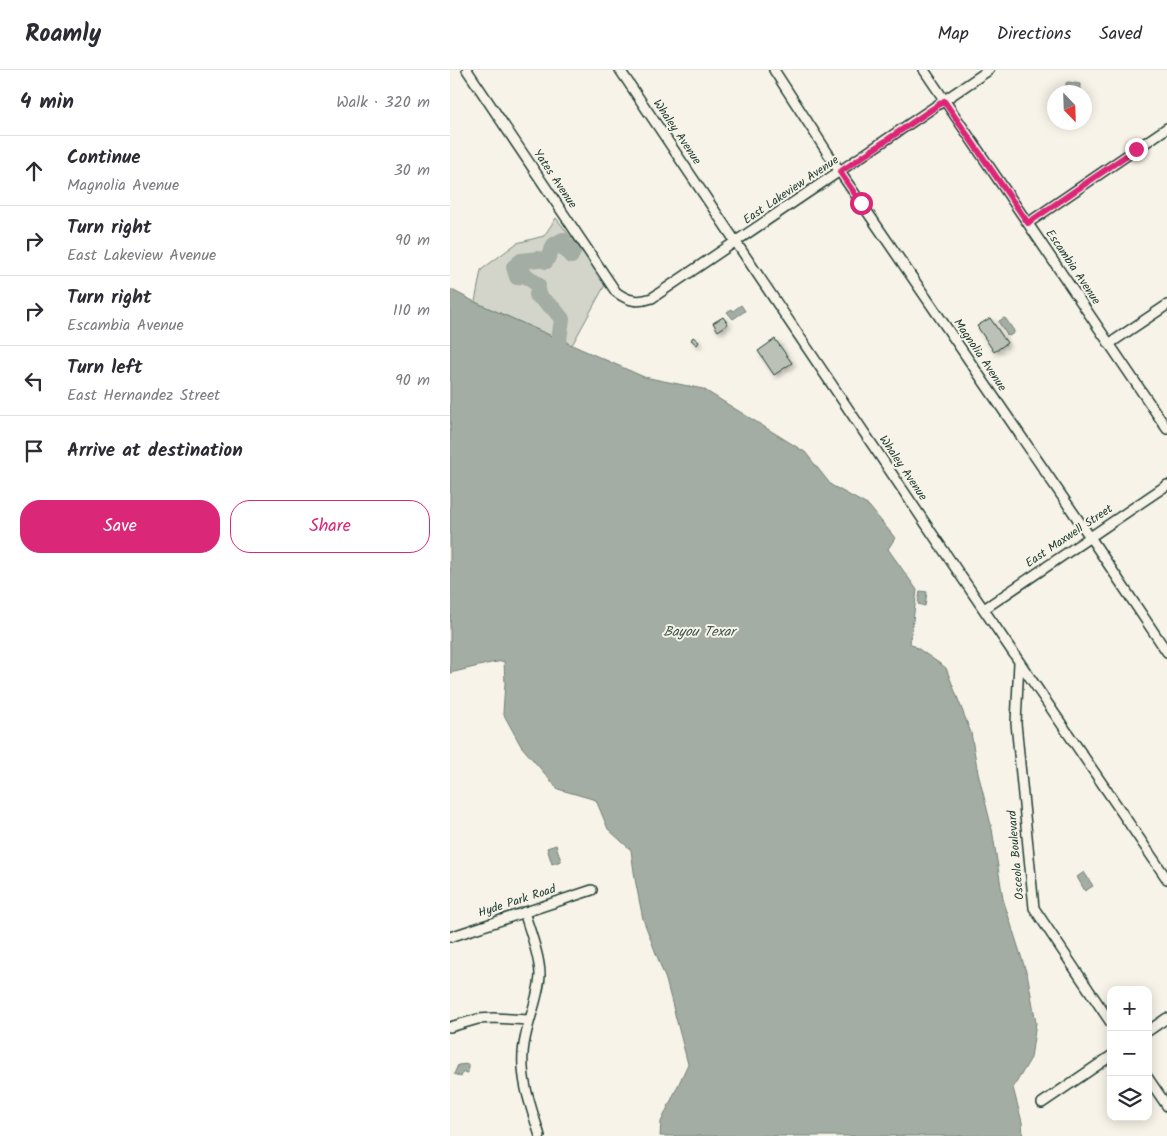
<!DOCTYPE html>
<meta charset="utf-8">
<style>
body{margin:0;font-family:Kalam,sans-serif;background:#f2f2f3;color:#2b2b33}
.controls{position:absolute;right:15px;bottom:15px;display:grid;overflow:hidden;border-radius:10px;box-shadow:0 2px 12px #0003}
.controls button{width:45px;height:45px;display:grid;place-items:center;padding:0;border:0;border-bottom:1px solid #e1e1e2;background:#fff;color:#2b2b33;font:25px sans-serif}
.compass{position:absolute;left:597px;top:15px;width:45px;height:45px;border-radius:50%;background:#fff;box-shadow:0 2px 12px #0003;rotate:157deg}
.stop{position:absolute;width:15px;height:15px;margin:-11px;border:4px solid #db2777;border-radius:50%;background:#fff}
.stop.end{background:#db2777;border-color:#fff;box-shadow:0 1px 5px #0008}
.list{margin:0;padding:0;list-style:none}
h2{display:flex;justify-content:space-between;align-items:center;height:65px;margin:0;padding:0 20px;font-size:21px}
h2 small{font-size:16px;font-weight:400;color:#7c7c81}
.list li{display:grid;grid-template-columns:32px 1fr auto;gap:15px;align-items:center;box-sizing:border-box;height:70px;padding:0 20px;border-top:1px solid #e1e1e2}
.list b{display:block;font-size:19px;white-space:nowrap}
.list p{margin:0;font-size:16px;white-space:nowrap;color:#7c7c81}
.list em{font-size:16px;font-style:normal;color:#7c7c81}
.actions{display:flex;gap:10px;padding:15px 20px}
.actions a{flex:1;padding:11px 0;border:1px solid #db2777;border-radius:20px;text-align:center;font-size:18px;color:#db2777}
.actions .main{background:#db2777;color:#fff}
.icon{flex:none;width:28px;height:28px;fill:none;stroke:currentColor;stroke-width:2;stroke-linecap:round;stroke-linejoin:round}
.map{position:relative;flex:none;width:717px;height:1066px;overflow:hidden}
header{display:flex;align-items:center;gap:30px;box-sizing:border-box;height:70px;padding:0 25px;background:#fff;border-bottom:1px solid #e1e1e2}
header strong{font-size:24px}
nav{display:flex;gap:28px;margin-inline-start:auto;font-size:18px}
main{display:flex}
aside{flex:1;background:#fff}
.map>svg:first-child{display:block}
.green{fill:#d3d5ca;stroke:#79897f}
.water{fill:#a4ada3;stroke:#6f8077}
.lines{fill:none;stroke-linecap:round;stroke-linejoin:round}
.river{stroke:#a4ada3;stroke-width:16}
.building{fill:#bbc1b6;stroke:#1f3d34;filter:url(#shadow)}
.street-casing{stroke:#1f3d34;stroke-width:12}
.street{stroke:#f7f3e8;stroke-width:9}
.route{stroke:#db2777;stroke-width:6}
.labels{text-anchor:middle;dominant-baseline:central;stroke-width:4;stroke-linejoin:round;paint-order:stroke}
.street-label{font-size:12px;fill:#1f3d34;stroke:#f7f3e8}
.water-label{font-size:14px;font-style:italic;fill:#405950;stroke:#f7f3e8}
</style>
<header>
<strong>Roamly</strong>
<nav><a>Map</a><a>Directions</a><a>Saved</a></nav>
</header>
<main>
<aside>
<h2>4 min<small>Walk · 320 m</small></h2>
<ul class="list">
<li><svg class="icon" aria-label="ahead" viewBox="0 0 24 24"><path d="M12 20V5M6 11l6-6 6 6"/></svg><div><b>Continue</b><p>Magnolia Avenue</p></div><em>30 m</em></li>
<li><svg class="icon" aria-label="right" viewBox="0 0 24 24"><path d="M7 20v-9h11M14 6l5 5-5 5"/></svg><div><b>Turn right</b><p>East Lakeview Avenue</p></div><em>90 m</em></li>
<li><svg class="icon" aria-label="right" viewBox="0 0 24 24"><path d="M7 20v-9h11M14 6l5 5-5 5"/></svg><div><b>Turn right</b><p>Escambia Avenue</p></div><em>110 m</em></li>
<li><svg class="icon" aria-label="left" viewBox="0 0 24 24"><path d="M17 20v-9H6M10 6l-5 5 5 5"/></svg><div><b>Turn left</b><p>East Hernandez Street</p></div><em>90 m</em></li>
<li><svg class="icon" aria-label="arrive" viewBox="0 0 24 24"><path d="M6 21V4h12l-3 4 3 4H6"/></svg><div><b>Arrive at destination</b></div></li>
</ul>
<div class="actions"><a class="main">Save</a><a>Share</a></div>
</aside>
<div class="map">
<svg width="717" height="1066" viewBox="0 0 717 1066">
<defs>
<filter id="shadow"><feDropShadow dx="3" dy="3" stdDeviation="2.5" flood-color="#0004"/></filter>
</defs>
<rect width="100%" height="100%" fill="#f7f3e8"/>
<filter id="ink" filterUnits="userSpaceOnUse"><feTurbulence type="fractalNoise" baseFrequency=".02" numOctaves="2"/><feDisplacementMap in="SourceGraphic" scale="10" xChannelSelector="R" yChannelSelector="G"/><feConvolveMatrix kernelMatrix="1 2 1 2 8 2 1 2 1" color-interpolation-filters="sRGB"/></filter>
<g filter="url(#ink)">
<path class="green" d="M106,148L120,166L134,180L155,215L122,275L25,232L31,200L67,173L94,166Z"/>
<path class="water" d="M618,12L630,14V19L628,20L616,18V13Z
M0,219L25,232L194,307L253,319L355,382L381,415L419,436L445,468L438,479L467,520L460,573L496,598L521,663L528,703L542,759L553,829L578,908L586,953L581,988L563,1018L572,1052L573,1066H210L211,1052L238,994L216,910L193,849L185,809L181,780L158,759L146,730L108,719L71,676L53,643L55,613L54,591L41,593L0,603Z
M291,235L295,241L283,249L277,242L282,239L283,241Z
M554,248L556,249L564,261V263L559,266L557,265L549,253V251Z
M470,521L477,522L475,536L468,534Z
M106,775L111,791L102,794L97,778Z
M634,802L643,816L635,821L627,807Z
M18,994V1003L13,1002L11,1007L4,1004L8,995Z"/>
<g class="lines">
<path class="river" d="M109,270L112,249L104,239L87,225L88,215L74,204L67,207L64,197L71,191L88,189L96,191L104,175L113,170L116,180L121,186L125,177"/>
</g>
<path class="building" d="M273,247L278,254L268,261L263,253Z
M540,248L557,273L544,282L527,256Z
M243,267L249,272L247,275L241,270Z
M325,269L342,293L324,305L308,281Z"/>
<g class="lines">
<defs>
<path id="street" d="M17,0L166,222C178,231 188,233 202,228L539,0
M170,0L498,487L717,809
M324,0L390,102L640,467L717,582
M474,0L717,359
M578,153L717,58
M659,274L717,235
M534,539L717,415
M569,592L566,653L584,838L661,953
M74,842C80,861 90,887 90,905C89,931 74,957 73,984C71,1013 82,1039 90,1066
M0,867L142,820
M0,957L28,949L44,948L79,950
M698,961L717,948
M698,1008L717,1036
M592,1033L661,986"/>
</defs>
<use href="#street" class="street-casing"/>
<use href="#street" class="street"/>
</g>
</g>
<g class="lines" filter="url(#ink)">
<path class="route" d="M411,133L390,102L494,31L578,153L686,79"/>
</g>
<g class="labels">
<g class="street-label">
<text transform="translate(227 62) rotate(56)">Whaley Avenue</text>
<text transform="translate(105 109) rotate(56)">Yates Avenue</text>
<text transform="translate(341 120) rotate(-34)">East Lakeview Avenue</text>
<text transform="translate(623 197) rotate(56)">Escambia Avenue</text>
<text transform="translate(530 285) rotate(56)">Magnolia Avenue</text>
<text transform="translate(453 398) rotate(56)">Whaley Avenue</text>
<text transform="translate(619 466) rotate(-34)">East Maxwell Street</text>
<text transform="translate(566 785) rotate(-95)">Osceola Boulevard</text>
<text transform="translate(67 831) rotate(-18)">Hyde Park Road</text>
</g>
<g class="water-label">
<text x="249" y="562">Bayou Texar</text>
</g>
</g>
</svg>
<div class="controls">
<button>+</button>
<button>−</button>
<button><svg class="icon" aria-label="layers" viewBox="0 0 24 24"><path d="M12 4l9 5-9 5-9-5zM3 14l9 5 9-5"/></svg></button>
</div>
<svg class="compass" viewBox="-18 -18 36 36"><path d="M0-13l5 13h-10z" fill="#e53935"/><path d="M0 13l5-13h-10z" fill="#7c7c81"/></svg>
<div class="stop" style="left:411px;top:133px"></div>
<div class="stop end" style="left:686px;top:79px"></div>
</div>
</main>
